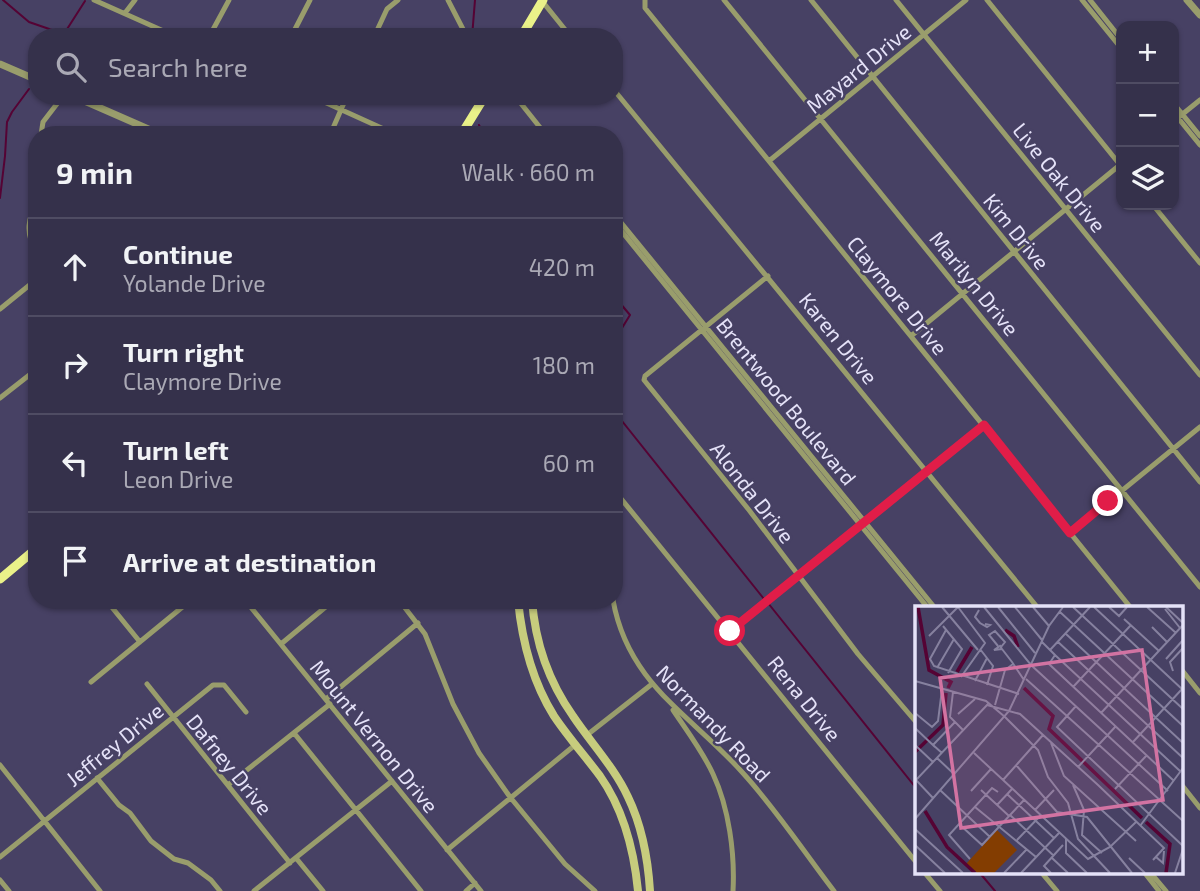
<!DOCTYPE html>
<meta charset="utf-8">
<style>
body{margin:0;font-family:"Exo 2",sans-serif;background:#403d55;color:#f1f3f6}
.controls{position:absolute;right:21px;top:21px;display:grid;overflow:hidden;border-radius:14px;box-shadow:0 2px 5px #0004}
.controls button{width:63px;height:63px;display:grid;place-items:center;padding:0;border:0;border-bottom:2px solid #4f4c63;background:#35314b;color:#f1f3f6;font:35px sans-serif}
.stop{position:absolute;width:21px;height:21px;margin:-16px;border:5px solid #e11d48;border-radius:50%;background:#fff}
.stop.end{background:#e11d48;border-color:#fff;box-shadow:0 2px 7px #0008}
.list{margin:0;padding:0;list-style:none}
h2{display:flex;justify-content:space-between;align-items:center;height:91px;margin:0;padding:0 28px;font-size:30px}
h2 small{font-size:23px;font-weight:400;color:#aaa9b5}
.list li{display:grid;grid-template-columns:46px 1fr auto;gap:21px;align-items:center;box-sizing:border-box;height:98px;padding:0 28px;border-top:2px solid #4f4c63}
.list b{display:block;font-size:26px;white-space:nowrap}
.list p{margin:0;font-size:23px;white-space:nowrap;color:#aaa9b5}
.list em{font-size:23px;font-style:normal;color:#aaa9b5}
.icon{flex:none;width:38px;height:38px;fill:none;stroke:currentColor;stroke-width:2;stroke-linecap:round;stroke-linejoin:round}
.map{position:relative;flex:none;width:1200px;height:891px;overflow:hidden}
.search{position:absolute;background:#35314b;box-shadow:0 2px 5px #0004;left:28px;top:28px;width:595px;height:77px;display:flex;align-items:center;gap:18px;box-sizing:border-box;padding:0 24px;border-radius:28px;color:#aaa9b5;font-size:26px}
.panel{position:absolute;background:#35314b;box-shadow:0 2px 5px #0004;left:28px;top:126px;width:595px;height:483px;border-radius:28px}
.map>svg:first-child{display:block}
.lines{fill:none;stroke-linecap:round;stroke-linejoin:round}
.stream{stroke:#550334;stroke-width:2}
.minor{stroke:#999d6c;stroke-width:5}
.tertiary{stroke:#999d6c;stroke-width:7}
.secondary{stroke:#c7cc7d;stroke-width:8}
.primary{stroke:#eaf189;stroke-width:9}
.route{stroke:#e11d48;stroke-width:9}
.labels{text-anchor:middle;dominant-baseline:central;stroke-width:5;stroke-linejoin:round;paint-order:stroke}
.street-label{font-size:21px;fill:#e5e2f8;stroke:#474164}
.inset-river{fill:none;stroke:#550334;stroke-width:3.5}
.inset-road{fill:none;stroke:#86819f;stroke-width:2}
.view{fill:#d273a2;fill-opacity:0.15;stroke:#d273a2;stroke-width:3.5}
.inset-edge{fill:none;stroke:#e5e2f8;stroke-width:3.5}
</style>
<div class="map">
<svg width="1200" height="891" viewBox="0 0 1200 891">
<rect width="100%" height="100%" fill="#474164"/>
<g class="lines">
<path class="stream" d="M3,0L29,22L55,31L59,37
M62,37L85,1
M472,37L475,0
M479,125L484,135
M0,198L5,156L7,122L12,112L29,89
M614,296L630,315L614,341
M614,411L764,599
M768,603L916,788
M979,872L995,891"/>
<path class="minor" d="M94,0L177,37
M448,0L467,37
M645,0V8L1131,608
M724,0L1200,587
M811,0L1200,482
M896,0L1200,375
M987,0L1121,166
M1082,0L1121,48
M1090,0L1121,39
M542,1L571,37
M125,13L135,0
M209,37L229,0
M291,37L310,0
M374,37L387,9L398,0
M614,90L1038,608
M311,96L397,135
M515,96L546,135
M1174,104L1200,136
M1174,113L1200,145
M1174,121L1200,100
M41,135L43,122L63,96
M330,135L347,96
M769,161L966,0
M37,198C29,217 24,234 37,252
M1153,205L1200,263
M614,214L935,608
M614,222L928,608
M768,276L645,376L644,380L749,510L858,654L916,722
M0,309L37,279
M911,336L1121,164
M0,398L37,369
M614,490L916,862
M1070,533L1200,427
M106,600L140,642
M245,600L481,891
M399,600L425,634L453,704L479,753L510,797L565,864L595,891
M613,600C628,684 691,715 742,772C776,809 804,852 834,891
M730,631L983,425
M281,644L334,600
M1181,669L1200,693
M91,682L191,600
M147,684L290,863
M326,699L418,623
M673,710C687,731 703,752 713,774C729,808 735,854 733,891
M294,733L421,891
M587,735L652,684
M0,765L100,891
M97,778L119,805L130,813L151,841L174,859L188,863L211,880L220,891
M1181,784L1200,808
M228,785L330,704
M447,850L575,745
M0,857L213,685H224L246,712
M296,858L323,891
M924,872L940,891
M1041,872L1057,891
M1144,872L1159,891
M1150,872L1166,891
M0,880L9,891
M254,891L392,781
M466,891L475,883"/>
<path class="tertiary" d="M1187,0L1200,15
M0,64L37,80
M73,96L162,135"/>
<path class="secondary" d="M518,600C522,641 532,681 554,716C568,737 585,756 600,776C624,810 634,850 638,891
M532,600C535,641 549,682 573,716C591,743 614,767 628,797C642,826 648,859 650,891"/>
<path class="primary" d="M521,37L543,0
M461,135L485,96
M0,579L37,548"/>
</g>
<g class="lines">
<path class="route" d="M730,631L984,425L1070,533L1108,501"/>
</g>
<g class="labels">
<g class="street-label">
<text transform="translate(858 68) rotate(-39)">Mayard Drive</text>
<text transform="translate(1060 177) rotate(51)">Live Oak Drive</text>
<text transform="translate(1017 231) rotate(51)">Kim Drive</text>
<text transform="translate(975 283) rotate(51)">Marilyn Drive</text>
<text transform="translate(898 295) rotate(51)">Claymore Drive</text>
<text transform="translate(839 338) rotate(51)">Karen Drive</text>
<text transform="translate(787 401) rotate(51)">Brentwood Boulevard</text>
<text transform="translate(753 492) rotate(52)">Alonda Drive</text>
<text transform="translate(805 698) rotate(51)">Rena Drive</text>
<text transform="translate(714 723) rotate(46)">Normandy Road</text>
<text transform="translate(375 736) rotate(51)">Mount Vernon Drive</text>
<text transform="translate(114 744) rotate(-39)">Jeffrey Drive</text>
<text transform="translate(230 764) rotate(51)">Dafney Drive</text>
</g>
</g>
<g transform="translate(915 606)">
<rect width="268" height="268" fill="#474164"/>
<path d="M82,224L102,244L79,267H62L51,258Z" fill="#833d01"/>
<path class="inset-river" d="M3,1L14,64L36,76L33,82M90,24L99,30L103,41M42,66L57,41M109,82L138,110L134,123L227,212M0,146L28,119L31,87M10,205L32,241L60,267M231,216L255,238L251,267"/>
<path class="inset-road" d="M27,1L63,44M43,1L70,37L46,71M69,1L116,59L253,185M83,1L120,47M100,1L127,34M118,1L134,20M158,1L268,103M179,1L268,84M194,1L204,10L212,1M232,1L261,27M251,1L268,17M250,3L265,22M64,4L60,11L65,17L72,21L75,19L70,18M145,6L268,120M209,13L244,45M28,20L47,43L33,67M237,21L252,36M31,24L15,53L19,60L104,88M150,27L268,137M14,30L43,1M142,35L268,152M127,36L140,49L134,58L259,175M83,40L74,29L80,25L90,36L86,41M65,43L78,60L72,79M87,43L79,44L85,40L87,43L97,56L109,74M135,44L175,1M140,49L265,165M251,53L268,34M22,62L39,33M258,65L255,56L268,42M111,73L268,215M0,75L71,95L90,111M60,75L72,52M158,81L216,19M38,86L35,111L48,124M72,99L105,108L183,179L249,242L238,254M80,99L90,64L98,58M161,100L142,121L268,240M0,107L17,121L23,115L27,83M186,107L268,19M43,108L60,93M90,111L123,144L133,171L153,197L163,233L195,267M0,122L20,141M218,136L267,83M136,137L149,170L221,235M0,139L18,156M27,147L18,139L40,116M59,147L173,253L195,241L221,216M22,152L39,168M101,159L142,206L172,211L217,267M163,161L201,120M88,174L128,129M158,179L169,204L167,229L187,247M200,183L232,149M25,184L75,231M66,184L94,210M56,185L76,163M92,188L139,232M18,192L1,174L73,98M82,199L97,183M60,201L121,251M120,204L139,184M95,209L139,250M0,213L94,105L134,20L148,1M44,218L67,239L109,194M225,220L268,162M0,223L48,267M151,233V247L172,267M102,234L126,209M0,239L30,267M241,251L248,257L249,245M137,252L153,267M214,252L230,267M55,253L34,229L77,182L83,186M89,267L112,243M106,267L144,227M136,267L129,260L148,239M260,267L268,243"/>
<path class="view" d="M227,44L248,194L46,222L25,72Z"/>
<rect width="268" height="268" class="inset-edge"/>
</g>
</svg>
<div class="controls">
<button>+</button>
<button>−</button>
<button><svg class="icon" aria-label="layers" viewBox="0 0 24 24"><path d="M12 4l9 5-9 5-9-5zM3 14l9 5 9-5"/></svg></button>
</div>
<div class="stop" style="left:730px;top:631px"></div>
<div class="stop end" style="left:1108px;top:501px"></div>
<div class="search"><svg class="icon" aria-label="search" viewBox="0 0 24 24"><circle cx="10" cy="10" r="6"/><path d="M15 15l6 6"/></svg>Search here</div>
<section class="panel">
<h2>9 min<small>Walk · 660 m</small></h2>
<ul class="list">
<li><svg class="icon" aria-label="ahead" viewBox="0 0 24 24"><path d="M12 20V5M6 11l6-6 6 6"/></svg><div><b>Continue</b><p>Yolande Drive</p></div><em>420 m</em></li>
<li><svg class="icon" aria-label="right" viewBox="0 0 24 24"><path d="M7 20v-9h11M14 6l5 5-5 5"/></svg><div><b>Turn right</b><p>Claymore Drive</p></div><em>180 m</em></li>
<li><svg class="icon" aria-label="left" viewBox="0 0 24 24"><path d="M17 20v-9H6M10 6l-5 5 5 5"/></svg><div><b>Turn left</b><p>Leon Drive</p></div><em>60 m</em></li>
<li><svg class="icon" aria-label="arrive" viewBox="0 0 24 24"><path d="M6 21V4h12l-3 4 3 4H6"/></svg><div><b>Arrive at destination</b></div></li>
</ul>
</section>
</div>
